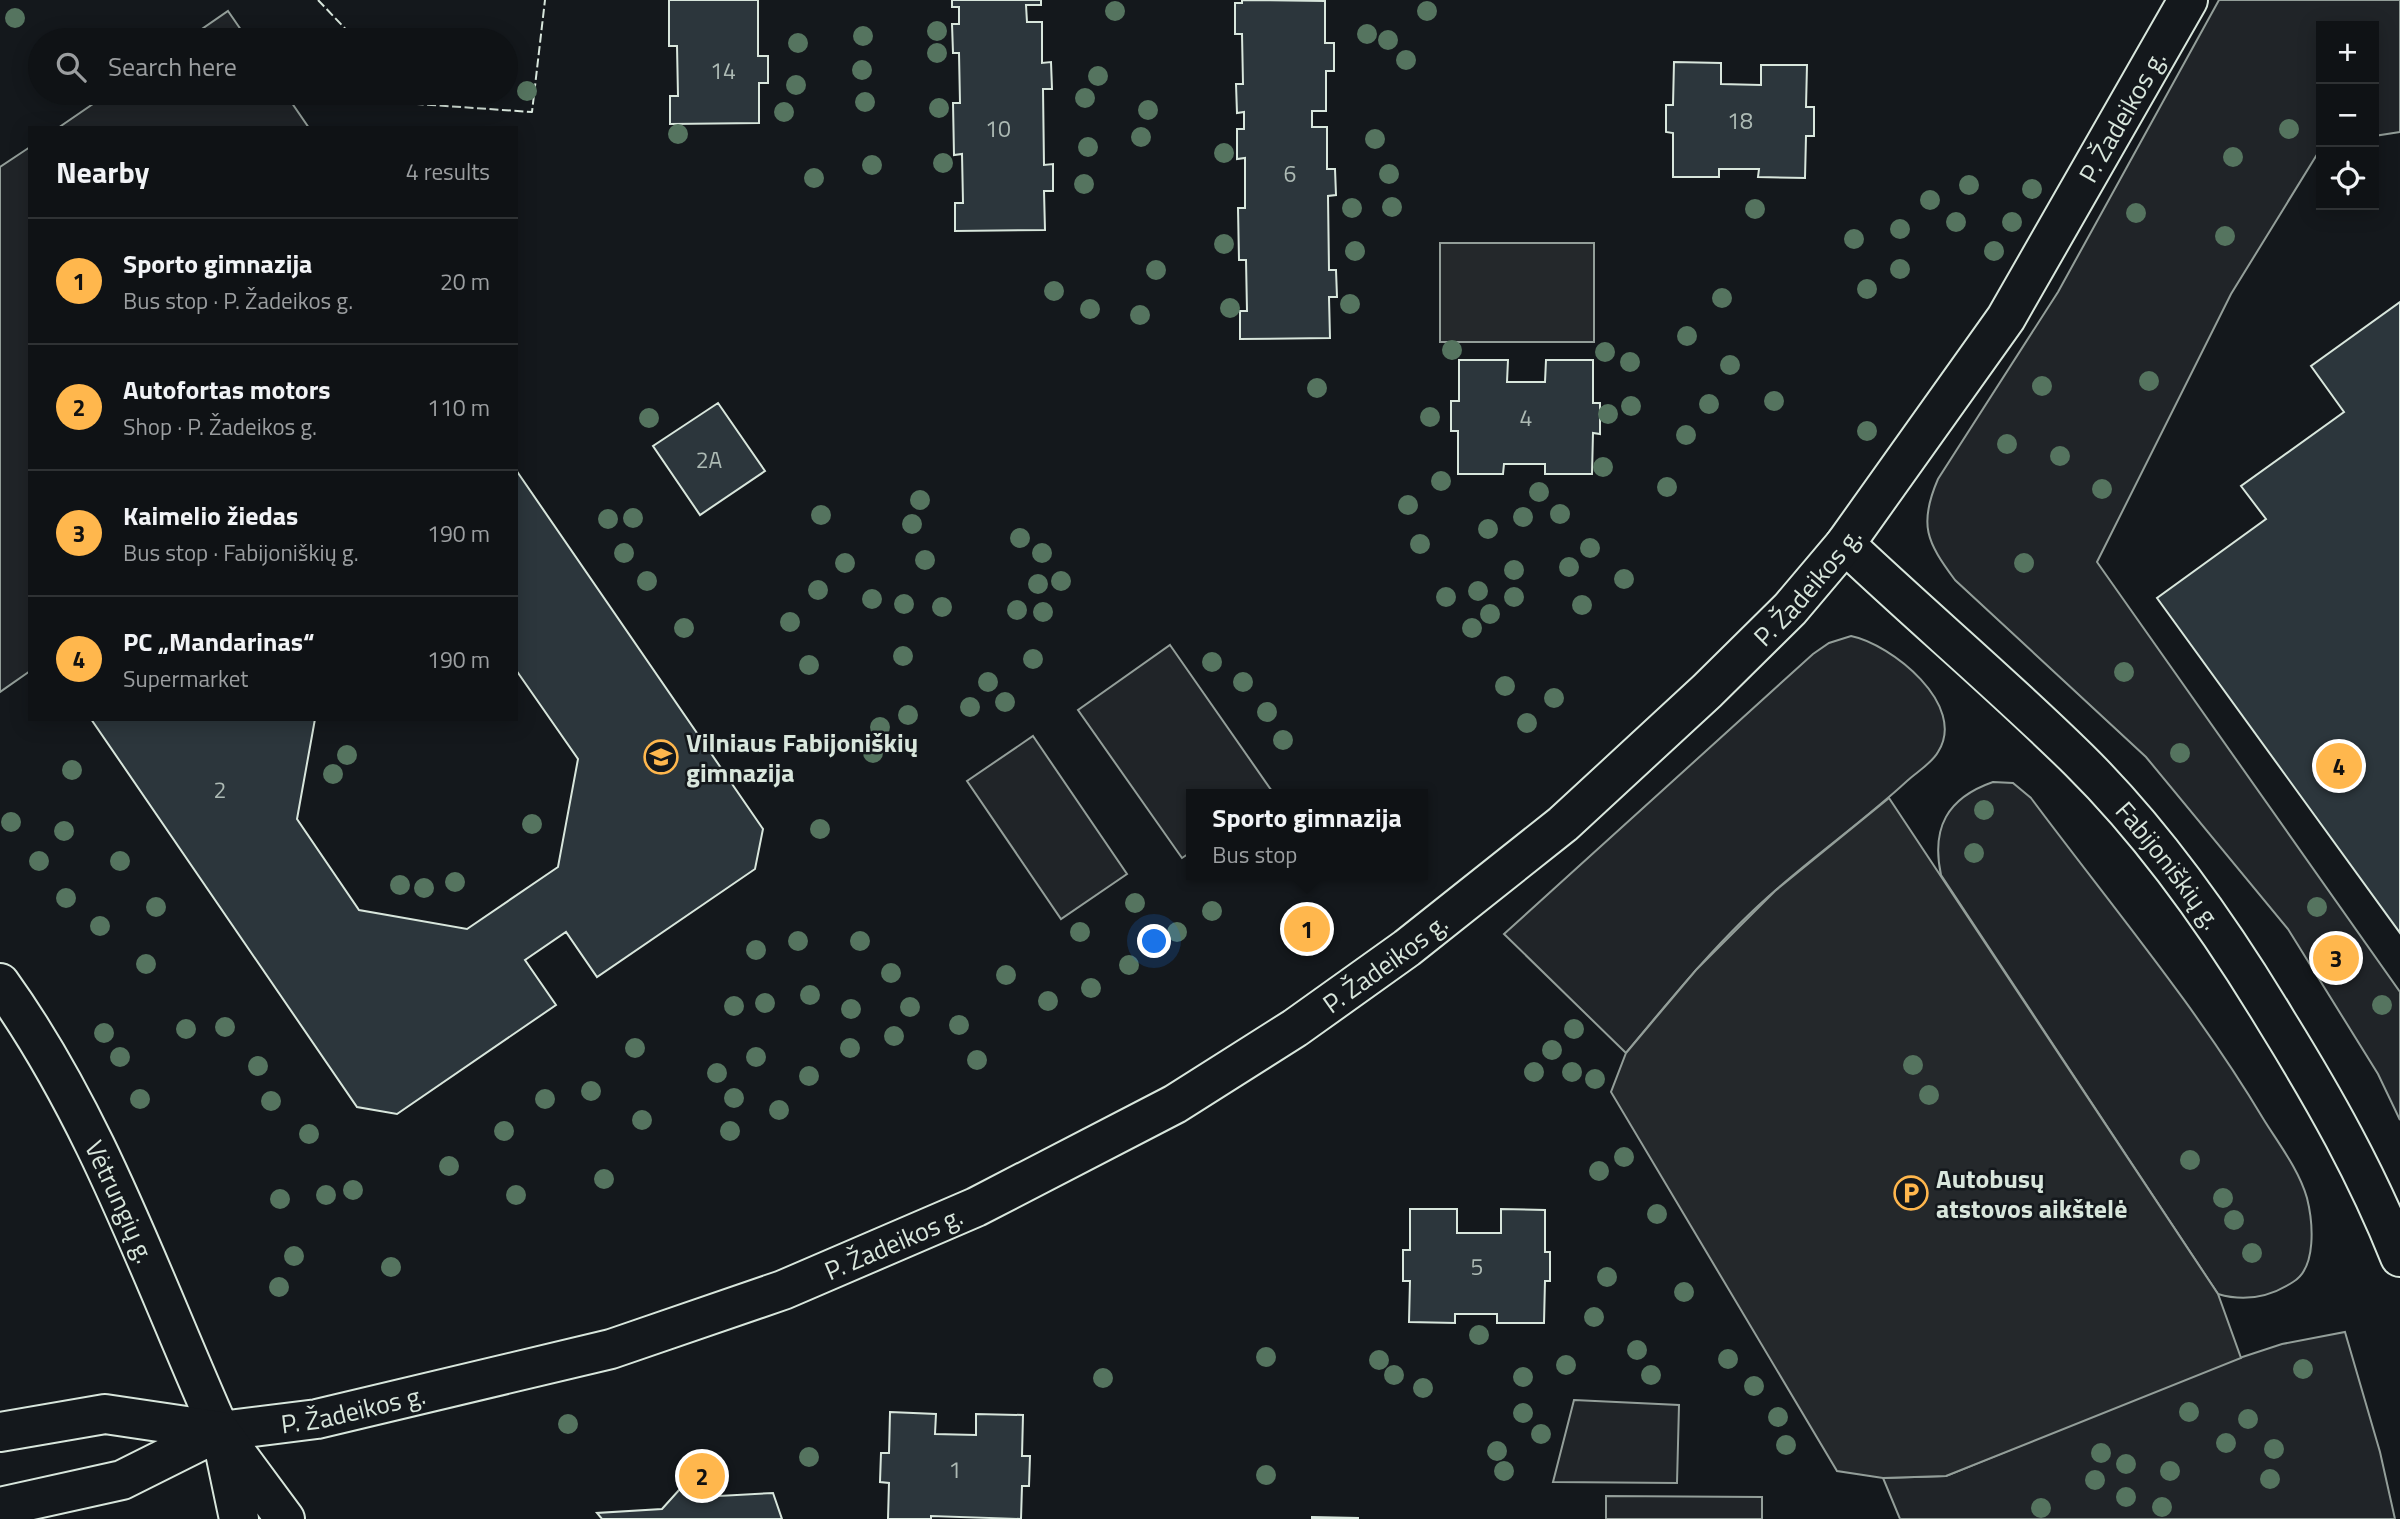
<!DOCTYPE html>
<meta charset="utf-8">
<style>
body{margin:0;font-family:"Titillium Web",sans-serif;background:#1d2022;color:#f1f3f6}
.controls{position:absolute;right:21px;top:21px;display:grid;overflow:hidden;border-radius:0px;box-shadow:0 4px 18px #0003}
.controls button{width:63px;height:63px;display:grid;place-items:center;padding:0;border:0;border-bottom:2px solid #2f3234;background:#0f1215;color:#f1f3f6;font:35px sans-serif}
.you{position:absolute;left:1155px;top:942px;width:24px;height:24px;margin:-18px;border:5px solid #fff;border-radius:50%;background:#1a73e8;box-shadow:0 0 0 10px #1a73e833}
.badge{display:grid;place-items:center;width:46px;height:46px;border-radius:50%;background:#ffb74d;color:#111;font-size:23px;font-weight:700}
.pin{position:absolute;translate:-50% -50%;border:4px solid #fff;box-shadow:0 2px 7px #0006}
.popup{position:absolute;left:1186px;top:789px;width:242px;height:91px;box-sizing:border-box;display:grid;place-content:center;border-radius:0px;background:#0f1215;filter:drop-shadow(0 2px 5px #0005);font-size:23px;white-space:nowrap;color:#9b9ea0}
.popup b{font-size:26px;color:#f1f3f6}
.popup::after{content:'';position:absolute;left:50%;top:100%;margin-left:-14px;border:14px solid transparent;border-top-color:#0f1215}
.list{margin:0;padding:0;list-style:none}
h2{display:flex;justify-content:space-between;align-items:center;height:91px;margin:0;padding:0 28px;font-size:30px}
h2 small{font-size:23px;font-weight:400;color:#9b9ea0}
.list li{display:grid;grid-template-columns:46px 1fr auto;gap:21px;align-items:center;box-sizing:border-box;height:126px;padding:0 28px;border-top:2px solid #2f3234}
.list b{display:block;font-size:26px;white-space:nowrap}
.list p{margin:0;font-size:23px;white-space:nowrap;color:#9b9ea0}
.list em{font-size:23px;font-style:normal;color:#9b9ea0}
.icon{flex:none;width:38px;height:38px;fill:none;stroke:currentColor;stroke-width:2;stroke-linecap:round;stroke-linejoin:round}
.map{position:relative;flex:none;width:2400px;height:1519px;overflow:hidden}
.search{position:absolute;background:#0f1215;box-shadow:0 4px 18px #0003;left:28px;top:28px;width:490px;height:77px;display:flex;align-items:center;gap:18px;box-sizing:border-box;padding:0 24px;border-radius:38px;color:#9b9ea0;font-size:26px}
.panel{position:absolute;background:#0f1215;box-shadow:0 4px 18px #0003;left:28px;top:126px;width:490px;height:595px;border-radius:0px}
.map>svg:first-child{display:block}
.green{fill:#202428;stroke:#939e99;stroke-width:2}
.parking{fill:#24282b;stroke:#939e99;stroke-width:2}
.building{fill:#2c363c;stroke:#d8e6dc;stroke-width:2}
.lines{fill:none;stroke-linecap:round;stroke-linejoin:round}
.minor-casing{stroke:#d8e6dc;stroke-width:42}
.highway-casing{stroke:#d8e6dc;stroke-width:42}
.minor{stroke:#14181c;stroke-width:38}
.highway{stroke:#14181c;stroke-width:38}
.fence{stroke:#d8e6dc;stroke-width:2;stroke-dasharray:9 3.5;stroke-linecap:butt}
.tree{fill:#55745f}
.labels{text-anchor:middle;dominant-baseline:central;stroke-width:5;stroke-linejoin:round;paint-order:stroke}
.number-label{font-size:23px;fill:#adbab4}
.street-label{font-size:26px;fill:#d8e6dc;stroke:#14181c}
.poi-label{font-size:26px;font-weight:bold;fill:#d8e6dc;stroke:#14181c;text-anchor:start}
</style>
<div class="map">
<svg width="2400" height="1519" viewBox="0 0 2400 1519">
<rect width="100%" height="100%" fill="#14181c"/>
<path class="green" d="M2219,0H2400V132L2374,136V26H2321V148L2231,294L2097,562L2400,992V1120L2378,1074L2288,929L2146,757L1955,580C1927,542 1918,525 1938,479L2058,292Z
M228,11L248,40H186Z
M109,93H285L309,128H58Z
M30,147V671L0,692V167Z
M1851,636C1891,644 1968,705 1938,752C1932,763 1917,772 1907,781C1866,819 1819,852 1777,889C1721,937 1673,996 1626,1053L1504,934L1813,654L1829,643Z
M1170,645L1274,794H1192L1191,852L1182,858L1078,710Z
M1033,736L1127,874L1061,919L967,781Z
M1993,782L2013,783L2031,798C2110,904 2196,1006 2264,1120C2279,1144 2299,1170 2307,1198C2313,1222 2317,1268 2293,1282C2270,1297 2245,1302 2218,1294L1941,875C1931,828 1947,798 1993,782Z
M2345,1332L2380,1452L2395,1519H1900L1883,1478L1946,1476L2218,1365L2282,1344Z
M1574,1400L1679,1405L1677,1483L1553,1482Z
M1606,1496L1762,1497V1519H1606Z"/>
<path class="parking" d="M1440,243H1594V342H1440Z
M1889,798L2218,1294L2241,1358L1946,1476L1883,1478L1837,1471L1611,1092L1626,1053L1696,970L1775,891Z"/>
<path class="building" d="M669,0H758V56H768V83H759V123L670,124V96H678L677,46H669Z
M952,0H1041V5H1026L1027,22H1042V63L1051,62L1052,89H1043L1044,165L1053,164V191H1044L1045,230L955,231V203H963L962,154L954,155L953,103H960L959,53H953L952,24H959V7H952Z
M1242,0L1325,1V43H1334V71H1326V111H1312V127H1327V169H1335L1336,195L1328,196L1329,270H1336L1337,297H1329L1330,338L1240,339V311H1247L1246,260H1239L1238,208H1245V158L1237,159V129H1244V112L1237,113L1236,84H1243L1242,34H1235V3H1242Z
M1674,62L1721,63V84L1761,85V65H1807L1806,107H1814V136H1806L1805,178L1758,177L1759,169H1719V177H1673V133L1666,132V105H1673Z
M2400,302V933L2157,598L2266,519L2241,486L2344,412L2311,366Z
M1459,360H1508L1507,382H1545L1546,360H1593V403H1600V434L1593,433L1592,474H1545V464H1504L1503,474H1458V431H1451V401H1459Z
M718,403L765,471L700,515L653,446Z
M516,470L763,829L755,869L597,977L566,932L525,960L556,1005L397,1114L357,1107L91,719H315L297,819L359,910L467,929L558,867L578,759L516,670Z
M1410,1209H1457V1233H1501V1209L1545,1210V1252H1550V1281H1545L1544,1323H1497V1314H1455V1323L1409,1322L1410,1281H1403V1250H1410Z
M890,1412L936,1414L935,1434L976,1435V1414L1023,1415L1022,1456H1030L1029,1486H1022L1021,1519L931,1516V1519H888L889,1483L880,1482L881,1453H889Z
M707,1459L719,1496L773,1493L782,1519H602L597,1513L662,1509Z
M1312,1517L1358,1518V1519H1312Z"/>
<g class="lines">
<defs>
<g id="minor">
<path id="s1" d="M1845,544C1922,617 2004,686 2079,760C2157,837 2221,929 2277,1022C2324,1098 2367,1174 2400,1257"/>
<path id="s2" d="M0,983C97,1118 152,1279 220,1431L317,1419L611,1349L783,1290L976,1207L1175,1104L1295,1028L1407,948L1563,824L1707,691L1790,609L1845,544L2006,318L2188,0"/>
</g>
<path id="highway" d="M0,1432L105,1414L220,1431L285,1519
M223,1443L239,1519
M0,1507L122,1480L220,1431"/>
</defs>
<use href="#minor" class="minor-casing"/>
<use href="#highway" class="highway-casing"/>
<use href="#minor" class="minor"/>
<use href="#highway" class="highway"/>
<path class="fence" d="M318,0L356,40
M407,93L417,104L532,112L545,0"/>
</g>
<g class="tree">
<circle cx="1115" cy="11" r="10"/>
<circle cx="1427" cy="11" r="10"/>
<circle cx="15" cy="18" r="10"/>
<circle cx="937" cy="31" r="10"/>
<circle cx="1367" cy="34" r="10"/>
<circle cx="863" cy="36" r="10"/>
<circle cx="1388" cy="40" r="10"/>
<circle cx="798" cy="43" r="10"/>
<circle cx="937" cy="53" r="10"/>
<circle cx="1406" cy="60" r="10"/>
<circle cx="862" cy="70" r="10"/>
<circle cx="1098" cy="76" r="10"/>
<circle cx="796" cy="85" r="10"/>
<circle cx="527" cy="91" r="10"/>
<circle cx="1085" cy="98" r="10"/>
<circle cx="865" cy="102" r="10"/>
<circle cx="939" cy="108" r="10"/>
<circle cx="1148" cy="110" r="10"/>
<circle cx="784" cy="112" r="10"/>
<circle cx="2289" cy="129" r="10"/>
<circle cx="678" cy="134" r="10"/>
<circle cx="1141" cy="137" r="10"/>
<circle cx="1375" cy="139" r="10"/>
<circle cx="1088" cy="147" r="10"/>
<circle cx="1224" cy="153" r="10"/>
<circle cx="2233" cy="157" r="10"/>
<circle cx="943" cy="163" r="10"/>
<circle cx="872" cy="165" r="10"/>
<circle cx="1389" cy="174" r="10"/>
<circle cx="814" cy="178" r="10"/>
<circle cx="1084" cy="184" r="10"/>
<circle cx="1969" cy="185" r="10"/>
<circle cx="2032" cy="189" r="10"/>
<circle cx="1930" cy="200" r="10"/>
<circle cx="1392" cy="207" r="10"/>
<circle cx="1352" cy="208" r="10"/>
<circle cx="1755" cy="209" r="10"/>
<circle cx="2136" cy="213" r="10"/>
<circle cx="1956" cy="222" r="10"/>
<circle cx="2012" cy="222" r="10"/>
<circle cx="1900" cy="229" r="10"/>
<circle cx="2225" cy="236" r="10"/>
<circle cx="1854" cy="239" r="10"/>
<circle cx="1224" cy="244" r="10"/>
<circle cx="1355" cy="251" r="10"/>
<circle cx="1994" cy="251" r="10"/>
<circle cx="1900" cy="269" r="10"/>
<circle cx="1156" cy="270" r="10"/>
<circle cx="1867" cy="289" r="10"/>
<circle cx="1054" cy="291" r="10"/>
<circle cx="1722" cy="298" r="10"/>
<circle cx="1350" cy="304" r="10"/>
<circle cx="1230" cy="308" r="10"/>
<circle cx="1090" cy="309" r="10"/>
<circle cx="1140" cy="315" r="10"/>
<circle cx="1687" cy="336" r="10"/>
<circle cx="1452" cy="350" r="10"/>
<circle cx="1605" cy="352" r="10"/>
<circle cx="1630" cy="362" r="10"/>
<circle cx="1730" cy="365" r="10"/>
<circle cx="2149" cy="381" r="10"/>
<circle cx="2042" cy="386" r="10"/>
<circle cx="1317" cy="388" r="10"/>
<circle cx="1774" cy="401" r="10"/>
<circle cx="1709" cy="404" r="10"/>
<circle cx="1631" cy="406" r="10"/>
<circle cx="1608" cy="414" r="10"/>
<circle cx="1430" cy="417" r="10"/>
<circle cx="649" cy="418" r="10"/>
<circle cx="1867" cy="431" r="10"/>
<circle cx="1686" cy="435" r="10"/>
<circle cx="2007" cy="444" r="10"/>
<circle cx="2060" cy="456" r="10"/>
<circle cx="1603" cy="467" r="10"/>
<circle cx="1441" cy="481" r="10"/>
<circle cx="1667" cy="487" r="10"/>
<circle cx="2102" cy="489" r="10"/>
<circle cx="1539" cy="492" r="10"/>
<circle cx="920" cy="500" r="10"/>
<circle cx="1408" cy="505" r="10"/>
<circle cx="1560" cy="514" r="10"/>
<circle cx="821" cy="515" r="10"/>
<circle cx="1523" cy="517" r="10"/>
<circle cx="633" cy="518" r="10"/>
<circle cx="608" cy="519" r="10"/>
<circle cx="912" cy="524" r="10"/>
<circle cx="1488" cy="529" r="10"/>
<circle cx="1020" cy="538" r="10"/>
<circle cx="1420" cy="544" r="10"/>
<circle cx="1590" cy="548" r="10"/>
<circle cx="624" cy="553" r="10"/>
<circle cx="1042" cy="553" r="10"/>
<circle cx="925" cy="560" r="10"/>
<circle cx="845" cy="563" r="10"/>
<circle cx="2024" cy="563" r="10"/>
<circle cx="1569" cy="567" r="10"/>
<circle cx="1514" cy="570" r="10"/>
<circle cx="1624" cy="579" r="10"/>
<circle cx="647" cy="581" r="10"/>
<circle cx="1061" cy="581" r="10"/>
<circle cx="1038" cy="584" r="10"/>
<circle cx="818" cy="590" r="10"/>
<circle cx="1478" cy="591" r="10"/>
<circle cx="1446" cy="597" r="10"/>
<circle cx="1514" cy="597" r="10"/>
<circle cx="872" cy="599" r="10"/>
<circle cx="904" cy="604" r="10"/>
<circle cx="1582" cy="605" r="10"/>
<circle cx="942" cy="607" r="10"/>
<circle cx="1017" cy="610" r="10"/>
<circle cx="1043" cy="612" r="10"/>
<circle cx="1490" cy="614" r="10"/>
<circle cx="790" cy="622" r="10"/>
<circle cx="684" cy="628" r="10"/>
<circle cx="1472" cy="628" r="10"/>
<circle cx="903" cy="656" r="10"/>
<circle cx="1033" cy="659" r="10"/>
<circle cx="1212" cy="662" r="10"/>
<circle cx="809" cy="665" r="10"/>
<circle cx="2124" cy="672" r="10"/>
<circle cx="988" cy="682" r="10"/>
<circle cx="1243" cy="682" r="10"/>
<circle cx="1505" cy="686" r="10"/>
<circle cx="1554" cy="698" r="10"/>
<circle cx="1005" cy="702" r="10"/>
<circle cx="970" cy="707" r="10"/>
<circle cx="1267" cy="712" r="10"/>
<circle cx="908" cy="715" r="10"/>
<circle cx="1527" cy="723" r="10"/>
<circle cx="880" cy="727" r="10"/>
<circle cx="1283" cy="740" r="10"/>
<circle cx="873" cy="753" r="10"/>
<circle cx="2180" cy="753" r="10"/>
<circle cx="347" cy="755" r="10"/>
<circle cx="72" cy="770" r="10"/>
<circle cx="333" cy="774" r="10"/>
<circle cx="1984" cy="810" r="10"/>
<circle cx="11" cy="822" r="10"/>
<circle cx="532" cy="824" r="10"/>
<circle cx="820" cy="829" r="10"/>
<circle cx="64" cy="831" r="10"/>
<circle cx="1974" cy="853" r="10"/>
<circle cx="39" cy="861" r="10"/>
<circle cx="120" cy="861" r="10"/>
<circle cx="455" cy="882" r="10"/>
<circle cx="400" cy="885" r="10"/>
<circle cx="424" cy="888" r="10"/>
<circle cx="66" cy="898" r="10"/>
<circle cx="1135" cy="903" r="10"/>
<circle cx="156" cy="907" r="10"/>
<circle cx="2317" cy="907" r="10"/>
<circle cx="1212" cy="911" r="10"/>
<circle cx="100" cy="926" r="10"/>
<circle cx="1080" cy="932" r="10"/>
<circle cx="1177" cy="932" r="10"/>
<circle cx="798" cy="941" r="10"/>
<circle cx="860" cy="941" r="10"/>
<circle cx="756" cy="950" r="10"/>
<circle cx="146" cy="964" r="10"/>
<circle cx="1129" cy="965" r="10"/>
<circle cx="891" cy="973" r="10"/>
<circle cx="1006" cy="975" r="10"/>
<circle cx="1091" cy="988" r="10"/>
<circle cx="810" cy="995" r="10"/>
<circle cx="1048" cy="1001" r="10"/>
<circle cx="765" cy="1003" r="10"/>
<circle cx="2382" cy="1005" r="10"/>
<circle cx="734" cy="1006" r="10"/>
<circle cx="910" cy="1007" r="10"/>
<circle cx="851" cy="1009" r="10"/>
<circle cx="959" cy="1025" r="10"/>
<circle cx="225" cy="1027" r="10"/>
<circle cx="186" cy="1029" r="10"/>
<circle cx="1574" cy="1029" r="10"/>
<circle cx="104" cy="1033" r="10"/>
<circle cx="894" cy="1036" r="10"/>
<circle cx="635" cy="1048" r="10"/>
<circle cx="850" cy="1048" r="10"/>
<circle cx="1552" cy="1050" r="10"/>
<circle cx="120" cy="1057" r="10"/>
<circle cx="756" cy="1057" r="10"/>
<circle cx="977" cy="1060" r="10"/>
<circle cx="1913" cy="1065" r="10"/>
<circle cx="258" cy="1066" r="10"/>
<circle cx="1534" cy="1072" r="10"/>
<circle cx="1572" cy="1072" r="10"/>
<circle cx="717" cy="1073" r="10"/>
<circle cx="809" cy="1076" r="10"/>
<circle cx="1595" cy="1079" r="10"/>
<circle cx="591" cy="1091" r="10"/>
<circle cx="1929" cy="1095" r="10"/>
<circle cx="734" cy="1098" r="10"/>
<circle cx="140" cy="1099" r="10"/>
<circle cx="545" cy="1099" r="10"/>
<circle cx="271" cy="1101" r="10"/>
<circle cx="779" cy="1110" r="10"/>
<circle cx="642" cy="1120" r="10"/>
<circle cx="504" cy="1131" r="10"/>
<circle cx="730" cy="1131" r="10"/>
<circle cx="309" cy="1134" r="10"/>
<circle cx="1624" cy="1157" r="10"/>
<circle cx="2190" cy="1160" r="10"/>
<circle cx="449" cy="1166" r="10"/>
<circle cx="1599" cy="1171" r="10"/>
<circle cx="604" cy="1179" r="10"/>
<circle cx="353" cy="1190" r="10"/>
<circle cx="326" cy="1195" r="10"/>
<circle cx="516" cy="1195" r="10"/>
<circle cx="2223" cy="1198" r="10"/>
<circle cx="280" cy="1199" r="10"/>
<circle cx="1657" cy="1214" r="10"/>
<circle cx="2234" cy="1220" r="10"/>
<circle cx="2252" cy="1253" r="10"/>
<circle cx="294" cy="1256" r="10"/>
<circle cx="391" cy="1267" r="10"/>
<circle cx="1607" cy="1277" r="10"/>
<circle cx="279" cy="1287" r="10"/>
<circle cx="1684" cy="1292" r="10"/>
<circle cx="1594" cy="1317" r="10"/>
<circle cx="1479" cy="1335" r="10"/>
<circle cx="1637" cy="1350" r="10"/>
<circle cx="1266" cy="1357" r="10"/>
<circle cx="1728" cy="1359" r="10"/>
<circle cx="1379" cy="1360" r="10"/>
<circle cx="1566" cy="1365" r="10"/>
<circle cx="2303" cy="1369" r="10"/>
<circle cx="1394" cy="1375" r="10"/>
<circle cx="1651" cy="1375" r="10"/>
<circle cx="1523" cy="1377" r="10"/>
<circle cx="1103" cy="1378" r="10"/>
<circle cx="1754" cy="1386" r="10"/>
<circle cx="1423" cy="1388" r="10"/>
<circle cx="2189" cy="1412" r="10"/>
<circle cx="1523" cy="1413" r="10"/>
<circle cx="1778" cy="1417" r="10"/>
<circle cx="2248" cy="1419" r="10"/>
<circle cx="568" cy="1424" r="10"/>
<circle cx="1541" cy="1434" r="10"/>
<circle cx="2226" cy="1443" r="10"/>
<circle cx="1786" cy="1445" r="10"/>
<circle cx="2274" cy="1449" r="10"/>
<circle cx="1497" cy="1451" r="10"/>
<circle cx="2101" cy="1453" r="10"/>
<circle cx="809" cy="1457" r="10"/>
<circle cx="2126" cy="1464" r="10"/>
<circle cx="1504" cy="1471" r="10"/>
<circle cx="2170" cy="1471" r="10"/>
<circle cx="1266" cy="1475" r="10"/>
<circle cx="2270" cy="1479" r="10"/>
<circle cx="2095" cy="1480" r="10"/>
<circle cx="2126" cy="1497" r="10"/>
<circle cx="2162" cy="1507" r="10"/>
<circle cx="2041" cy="1508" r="10"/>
</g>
<defs>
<symbol id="school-ring" viewBox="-11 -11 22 22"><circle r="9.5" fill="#14181c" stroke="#ffb74d" stroke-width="1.5"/><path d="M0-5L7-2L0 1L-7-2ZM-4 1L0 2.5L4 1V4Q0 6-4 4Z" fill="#ffb74d"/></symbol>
<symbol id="parking-ring" viewBox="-11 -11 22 22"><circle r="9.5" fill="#14181c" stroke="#ffb74d" stroke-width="1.5"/><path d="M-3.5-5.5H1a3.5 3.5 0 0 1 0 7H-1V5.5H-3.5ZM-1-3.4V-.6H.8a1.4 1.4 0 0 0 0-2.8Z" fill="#ffb74d"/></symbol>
</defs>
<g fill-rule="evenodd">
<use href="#school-ring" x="642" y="738" width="38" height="38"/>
<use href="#parking-ring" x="1892" y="1174" width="38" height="38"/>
</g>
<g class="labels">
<g class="number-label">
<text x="723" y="70">14</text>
<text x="1740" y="120">18</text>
<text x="998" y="128">10</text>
<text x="1290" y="173">6</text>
<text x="1526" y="417">4</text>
<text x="709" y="459">2A</text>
<text x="220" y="789">2</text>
<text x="1477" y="1266">5</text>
<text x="955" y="1469">1</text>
</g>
<g class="street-label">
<text stroke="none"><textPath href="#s2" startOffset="2903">P. Žadeikos g.</textPath></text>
<text stroke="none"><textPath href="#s2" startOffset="2336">P. Žadeikos g.</textPath></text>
<text stroke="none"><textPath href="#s1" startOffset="457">Fabijoniškių g.</textPath></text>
<text stroke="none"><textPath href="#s2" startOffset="1769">P. Žadeikos g.</textPath></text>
<text stroke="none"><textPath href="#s2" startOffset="250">Vėtrungių g.</textPath></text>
<text stroke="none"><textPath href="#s2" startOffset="1202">P. Žadeikos g.</textPath></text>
<text stroke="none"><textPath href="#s2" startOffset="635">P. Žadeikos g.</textPath></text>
</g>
<g class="poi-label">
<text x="686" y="742">Vilniaus Fabijoniškių<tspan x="686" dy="30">gimnazija</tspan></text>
<text x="1936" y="1178">Autobusų<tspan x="1936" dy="30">atstovos aikštelė</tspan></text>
</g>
</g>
</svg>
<div class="controls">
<button>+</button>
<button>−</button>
<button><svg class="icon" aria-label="locate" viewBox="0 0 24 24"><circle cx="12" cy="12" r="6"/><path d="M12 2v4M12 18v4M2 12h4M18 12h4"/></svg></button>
</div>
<div class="you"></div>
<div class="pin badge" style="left:1307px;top:929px">1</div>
<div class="popup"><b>Sporto gimnazija</b>Bus stop</div>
<div class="pin badge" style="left:702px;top:1476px">2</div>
<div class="pin badge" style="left:2336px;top:958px">3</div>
<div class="pin badge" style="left:2339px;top:766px">4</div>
<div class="search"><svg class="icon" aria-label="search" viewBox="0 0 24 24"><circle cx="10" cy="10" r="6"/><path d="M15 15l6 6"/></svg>Search here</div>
<section class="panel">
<h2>Nearby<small>4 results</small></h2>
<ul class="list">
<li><span class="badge">1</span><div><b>Sporto gimnazija</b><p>Bus stop · P. Žadeikos g.</p></div><em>20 m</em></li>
<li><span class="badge">2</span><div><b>Autofortas motors</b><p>Shop · P. Žadeikos g.</p></div><em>110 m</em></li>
<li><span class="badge">3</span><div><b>Kaimelio žiedas</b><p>Bus stop · Fabijoniškių g.</p></div><em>190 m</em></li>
<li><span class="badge">4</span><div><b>PC „Mandarinas“</b><p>Supermarket</p></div><em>190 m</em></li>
</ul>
</section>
</div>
